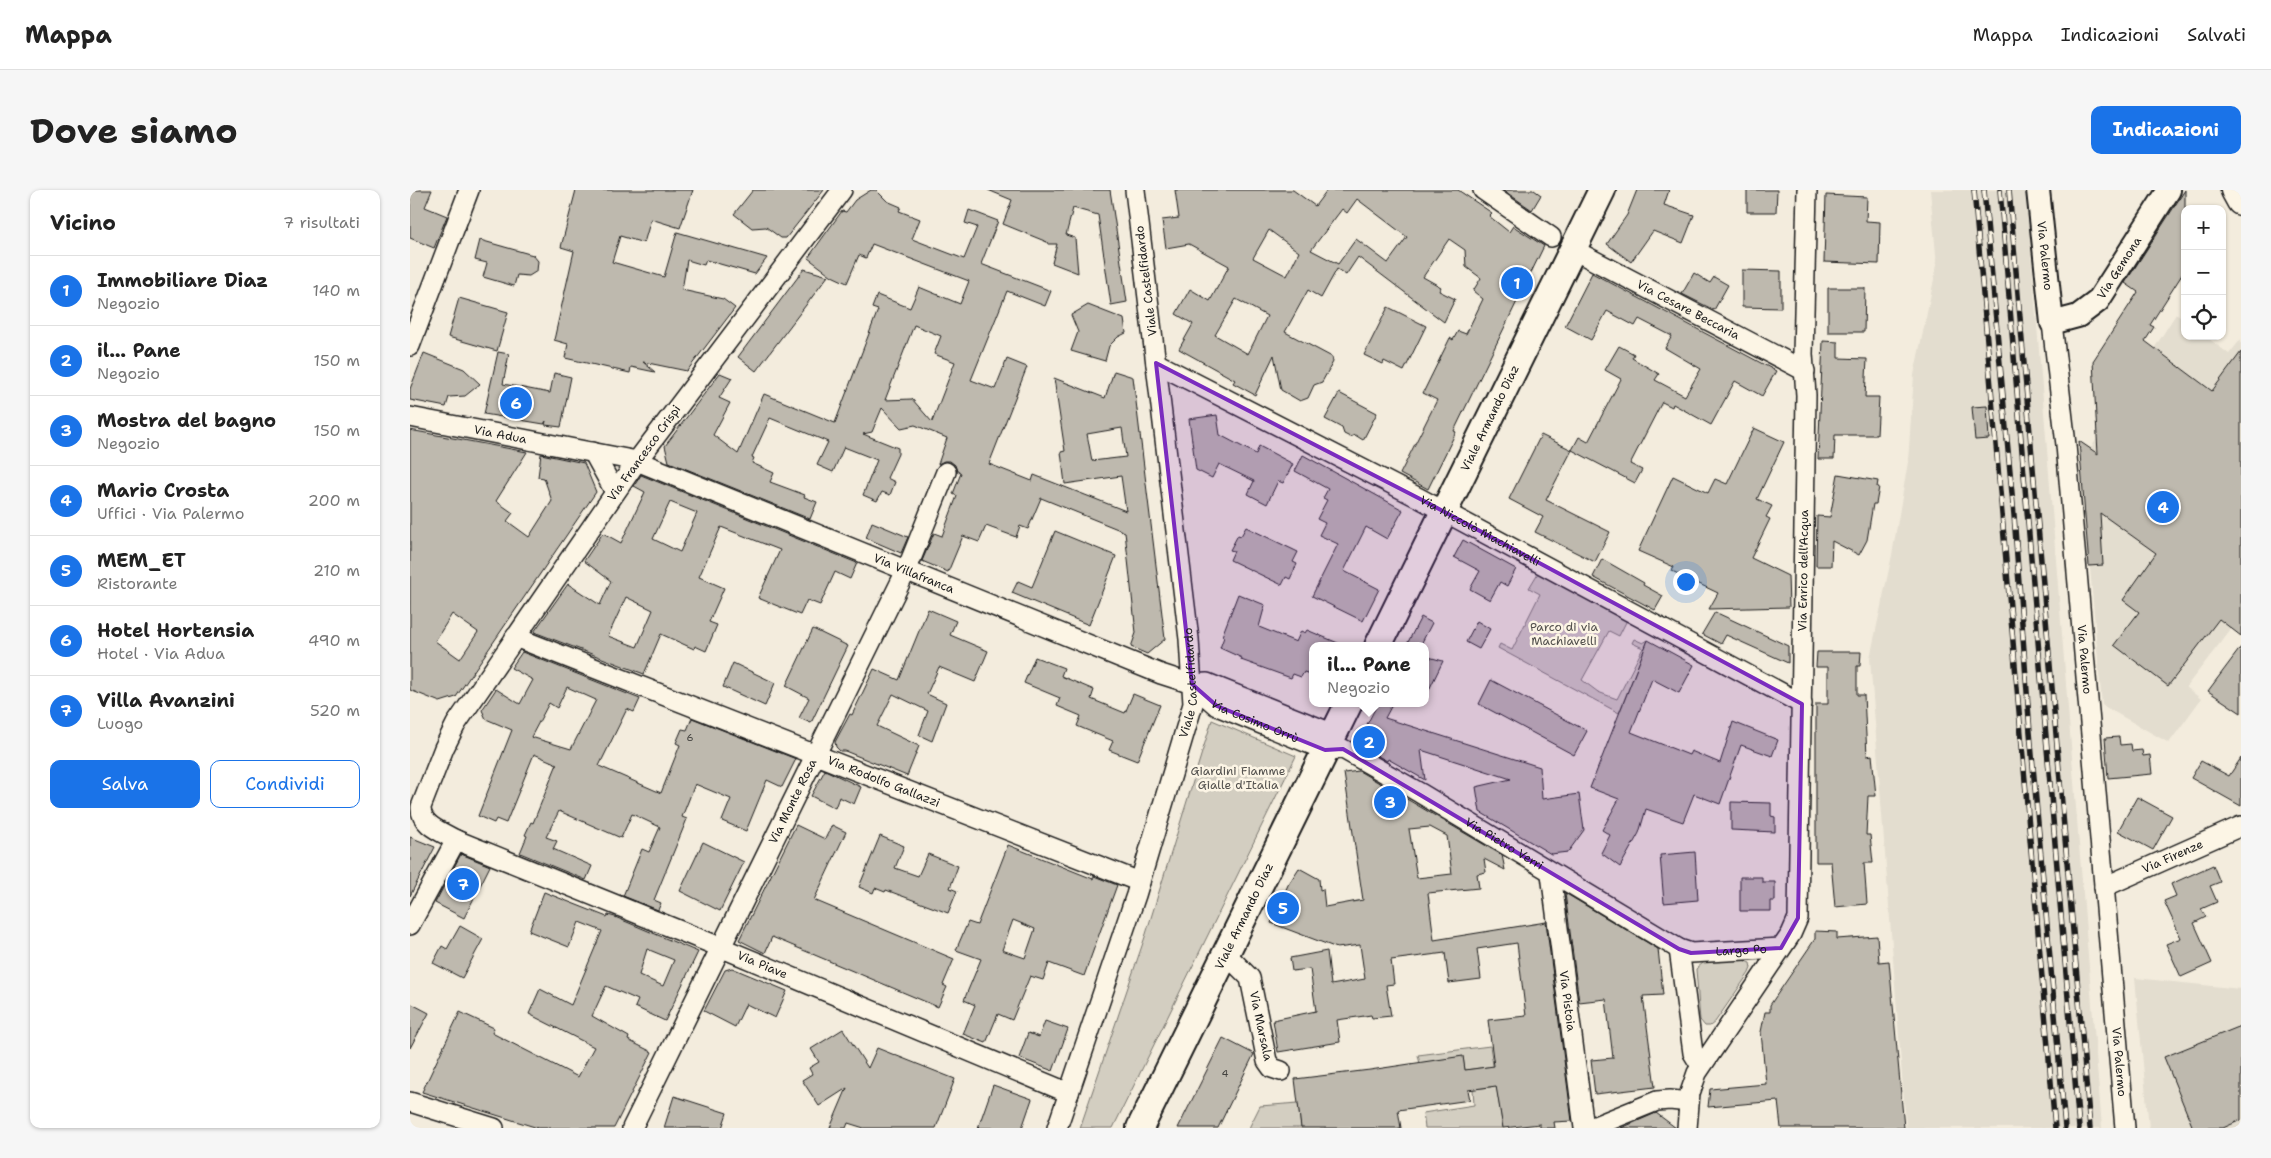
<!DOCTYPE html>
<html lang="it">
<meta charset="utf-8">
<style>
body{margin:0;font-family:"Shantell Sans",sans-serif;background:#f6f6f6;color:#222}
.controls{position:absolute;right:15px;top:15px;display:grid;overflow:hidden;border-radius:10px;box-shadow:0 1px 4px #0004}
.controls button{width:45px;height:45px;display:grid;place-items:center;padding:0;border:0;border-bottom:1px solid #e0e0e0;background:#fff;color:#222;font:25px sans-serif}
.you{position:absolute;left:1275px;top:391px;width:18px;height:18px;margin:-12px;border:4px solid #fff;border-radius:50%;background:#1a73e8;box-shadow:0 0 0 8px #1a73e833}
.badge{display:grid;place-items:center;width:32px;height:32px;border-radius:50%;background:#1a73e8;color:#fff;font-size:16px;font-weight:700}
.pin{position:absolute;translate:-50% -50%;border:2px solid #fff;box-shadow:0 1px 5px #0006}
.popup{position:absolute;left:899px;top:452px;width:120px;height:65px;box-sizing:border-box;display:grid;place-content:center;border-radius:10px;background:#fff;filter:drop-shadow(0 1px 4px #0005);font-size:16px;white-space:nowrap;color:#767676}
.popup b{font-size:19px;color:#222}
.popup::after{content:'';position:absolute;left:50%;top:100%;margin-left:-10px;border:10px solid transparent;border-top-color:#fff}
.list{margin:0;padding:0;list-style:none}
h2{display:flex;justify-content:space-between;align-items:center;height:65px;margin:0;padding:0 20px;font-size:21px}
h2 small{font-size:16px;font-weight:400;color:#767676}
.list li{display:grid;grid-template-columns:32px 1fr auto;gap:15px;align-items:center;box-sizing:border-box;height:70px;padding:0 20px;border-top:1px solid #e0e0e0}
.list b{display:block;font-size:19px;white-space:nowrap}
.list p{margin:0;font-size:16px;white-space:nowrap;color:#767676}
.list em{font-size:16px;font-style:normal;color:#767676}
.actions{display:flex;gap:10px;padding:15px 20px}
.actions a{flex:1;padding:11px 0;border:1px solid #1a73e8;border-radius:10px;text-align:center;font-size:18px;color:#1a73e8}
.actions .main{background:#1a73e8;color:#fff}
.icon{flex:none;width:28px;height:28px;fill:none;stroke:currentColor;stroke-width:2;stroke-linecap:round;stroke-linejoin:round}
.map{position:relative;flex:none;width:1831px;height:938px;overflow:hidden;border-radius:10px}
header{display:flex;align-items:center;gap:30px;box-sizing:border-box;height:70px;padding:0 25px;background:#fff;border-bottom:1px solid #e0e0e0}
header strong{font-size:24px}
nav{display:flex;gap:28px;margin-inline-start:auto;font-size:18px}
.intro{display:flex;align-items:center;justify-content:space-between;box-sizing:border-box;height:120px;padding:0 30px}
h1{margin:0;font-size:35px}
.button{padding:12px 22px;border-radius:10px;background:#1a73e8;color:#fff;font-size:18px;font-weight:700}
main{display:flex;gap:30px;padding:0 30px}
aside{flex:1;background:#fff;border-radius:10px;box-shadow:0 1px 4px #0004}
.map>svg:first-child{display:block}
.built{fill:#e3ddcf}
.green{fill:#d3cec1;stroke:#78756e}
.building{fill:#beb9ae;stroke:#1c1c1c;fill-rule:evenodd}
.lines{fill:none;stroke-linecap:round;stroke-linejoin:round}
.minor-casing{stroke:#1c1c1c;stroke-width:22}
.tertiary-casing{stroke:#1c1c1c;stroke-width:26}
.secondary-casing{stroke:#1c1c1c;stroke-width:30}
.primary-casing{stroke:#1c1c1c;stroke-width:31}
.minor{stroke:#fcf5e5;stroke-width:19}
.tertiary{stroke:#fcf5e5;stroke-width:22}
.secondary{stroke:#fcf5e5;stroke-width:26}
.primary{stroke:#fcf5e5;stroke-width:28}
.rail-casing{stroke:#1c1c1c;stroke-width:5.5}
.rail{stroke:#fcf5e5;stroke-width:4;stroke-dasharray:11;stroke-linecap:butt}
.marked{fill:#7b2cbf;fill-opacity:0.2;stroke:#7b2cbf;stroke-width:4;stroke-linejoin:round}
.labels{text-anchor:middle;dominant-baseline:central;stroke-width:5;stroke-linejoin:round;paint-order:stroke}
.number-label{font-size:10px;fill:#444340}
.street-label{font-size:12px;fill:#1c1c1c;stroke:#fcf5e5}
.park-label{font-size:12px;fill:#53514e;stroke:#fcf5e5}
</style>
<header>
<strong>Mappa</strong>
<nav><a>Mappa</a><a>Indicazioni</a><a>Salvati</a></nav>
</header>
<div class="intro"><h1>Dove siamo</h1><a class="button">Indicazioni</a></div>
<main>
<aside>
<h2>Vicino<small>7 risultati</small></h2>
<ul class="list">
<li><span class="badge">1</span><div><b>Immobiliare Diaz</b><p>Negozio</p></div><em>140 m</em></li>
<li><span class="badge">2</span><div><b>il... Pane</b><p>Negozio</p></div><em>150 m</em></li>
<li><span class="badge">3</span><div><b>Mostra del bagno</b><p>Negozio</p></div><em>150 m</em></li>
<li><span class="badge">4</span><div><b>Mario Crosta</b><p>Uffici · Via Palermo</p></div><em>200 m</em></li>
<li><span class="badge">5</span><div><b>MEM_ET</b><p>Ristorante</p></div><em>210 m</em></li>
<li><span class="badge">6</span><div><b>Hotel Hortensia</b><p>Hotel · Via Adua</p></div><em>490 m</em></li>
<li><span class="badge">7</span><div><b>Villa Avanzini</b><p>Luogo</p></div><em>520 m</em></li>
</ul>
<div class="actions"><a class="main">Salva</a><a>Condividi</a></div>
</aside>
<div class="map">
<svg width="1831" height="938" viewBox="0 0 1831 938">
<rect width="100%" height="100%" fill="#f3ecdd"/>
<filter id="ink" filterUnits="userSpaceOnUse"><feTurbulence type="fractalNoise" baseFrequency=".02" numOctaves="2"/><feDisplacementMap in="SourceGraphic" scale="10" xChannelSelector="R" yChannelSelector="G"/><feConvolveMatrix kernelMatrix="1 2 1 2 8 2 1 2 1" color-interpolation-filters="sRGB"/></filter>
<g filter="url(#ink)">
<path class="built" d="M1520,0H1616L1692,938H1496L1460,468L1482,365L1498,272L1504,185L1527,75Z
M1766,124L1775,131V146H1795L1819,164L1831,149V426L1776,497L1791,509L1759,553L1692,515L1669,251L1681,258Z
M1725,788L1831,799V938H1739Z"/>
<path class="green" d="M1128,383L1217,430L1209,446L1199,441L1172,490L1188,502L1207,509L1233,458L1222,453L1224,449L1233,453L1238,450L1209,523L1088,458L1090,454L1102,460L1130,404L1119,398Z
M802,530L886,566L703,938H670L736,744Z
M1331,769L1340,773L1341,778L1339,783L1305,832L1300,836H1295L1290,830L1286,779L1294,772Z
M1080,856L1093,938H1015L1013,923L1064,915L1063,899L1081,897L1078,877L1055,880L1053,867L1010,874L1008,865Z
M888,913L891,938H839L850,916Z"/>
<path class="building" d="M0,0H22L15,17L37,26L24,58L0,48Z
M166,0H283L270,38L241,29L234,53L210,46L202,72L254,87L267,42L357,68L345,84L296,70L294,75L277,70L272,100L313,109L325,118L277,181L233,172L245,182L221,177L220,183L155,168L158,154L144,150L164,61L151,57Z
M343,0H414L376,48H371L356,37L342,38L324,24Z
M461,0H466L477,11L491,17L489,21L510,29L502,49L554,69L567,37L555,33L559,20L588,31L571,74L641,101L635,116L597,101L561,190L585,199L597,169L617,177L579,274L622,291L624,285L716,321L711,286L655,294L651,262L655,261L644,188L695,208L704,181L723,187L755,449L737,464L721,457L726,443L715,342L631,308L618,339L610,336L606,347L576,336L569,352L553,346L538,382L512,371L524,343L532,346L547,306L543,304L551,283L547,281L545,275L540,271H534L528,274L537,248L505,235L491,238L472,218L462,242L453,244L488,258V264L477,288L485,292L480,305L472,302L467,311L453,305L467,270L434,257L423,282L407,275L418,252L360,228L342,267L344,268L342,273L364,283L360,292L395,305L394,307L407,312L400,329L259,272L255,256L310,183L322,188L309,208L320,213L303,245L328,264L354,204L425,233L468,120L462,118L467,105L500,118L509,97L550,114L559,91L462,54L456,68L449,65L437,93L422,86L398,68L432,21L436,22L445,10ZM504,135L531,146L524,164L545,172L522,232L502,209L475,210ZM712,238L716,267L682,271L677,244Z
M578,0H700L717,112L701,115L688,25L663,18L656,45L665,48L668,83L642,73L647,54H638L637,52L593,34L602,10Z
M765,0H883L905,16L917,0H1048L1082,23L1079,26L1099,42L1103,36L1134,56L1044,241L1046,242L1018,299L990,284L1027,210L1013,203L1040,148L1043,150L1048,141L1056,144L1073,109L1063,101L1071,88L1056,77L1055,60L1039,49L1013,87L1031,97L1029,101L1045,109L1034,132L948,67L936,85L927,79L911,108L898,100L875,142L922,167L923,172L912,192L904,195L898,208L890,211L871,200L864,165L845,205L823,193L825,190L769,159L783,134L766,124L780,99L800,111L819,76L779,54L756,58L752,30L769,28ZM947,9L997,47L978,73L946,49L928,74L901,60L932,19L937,23ZM859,40L889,62L877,86L843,68ZM826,109L857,126L838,164L805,145Z
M1093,0H1124L1131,5L1122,20Z
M1227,0H1259L1254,15L1284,25L1273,53L1243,41L1221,72L1197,54L1217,25Z
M1337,0H1367L1366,22H1337Z
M1775,0V80L1740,135L1744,137L1735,151L1802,201L1831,162V446L1809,429L1758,496L1704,455L1729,422L1713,410L1746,363L1690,323L1693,375L1679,376L1669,251L1688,264L1683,171L1728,102L1715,93Z
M1416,5L1457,7L1456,31L1470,32L1469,74L1414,72Z
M70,50L123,65L128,71L127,81L119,86L107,85L104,96L73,87L77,73L65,70Z
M394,79L418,86L346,181L328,167Z
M1332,80L1371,81V118L1332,117Z
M1182,83L1366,181L1352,206L1325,191L1301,235L1263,214L1262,217L1252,212L1220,274L1232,280L1225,293L1162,260L1169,247L1178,252L1211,189L1195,180L1209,156L1224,164L1222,168L1249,184L1245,190L1275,206L1291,179L1255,158L1262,146L1229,129L1225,136L1197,121L1181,150L1155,136Z
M1284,83L1300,93L1304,87L1318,95L1304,120L1272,104Z
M1418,98H1455L1454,142H1418Z
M49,108L98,122L87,161L38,147Z
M678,115L714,129L716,143L708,147L699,156L695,171L661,161L668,142L661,125Z
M978,117L1016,136L994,181L974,171L973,174L954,165Z
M1413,151L1428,152V168L1457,169L1455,207H1469L1467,245H1425L1424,269H1408Z
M88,162L99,164L93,194L140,203L144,183L161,187L151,237L135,235L136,231L134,234L74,224Z
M14,163L54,179L70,194L55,206L39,207L36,217L0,210V199Z
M929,203L967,223L953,250L945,245L940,247L934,244L932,238L915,229Z
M1577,216L1579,249L1565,250L1562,217Z
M807,225L810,245L846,264L849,256L883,274L873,293L868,291L857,314L838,304L844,291L809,274L802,288L786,280L779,229Z
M1344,238L1374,252L1347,309L1362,316L1356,327L1360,329L1341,368L1378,386L1379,417L1299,419L1308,403L1262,381L1264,377L1228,361L1263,286L1298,303L1305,289L1317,294Z
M0,240L117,262L86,311L103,323L97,331L119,347L142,311L134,288L128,287L131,264L174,273L186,302L46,507L30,512L0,500ZM42,424L68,442L50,469L25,451Z
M1131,245L1162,260L1136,310L1200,342L1185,372L1125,342L1133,327L1099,309Z
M893,265L993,320L977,349L956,337L934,381L969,399L953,431L902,406L928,354L909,345L915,333L907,329L917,310L913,308L918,299L885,281Z
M1428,284L1468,291L1467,297H1469L1466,314H1463L1457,350L1449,365L1422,351L1421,376H1406L1407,326L1420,327Z
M231,285L447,373L440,389L425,382L410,415L397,410L390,425L348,408L370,360L311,337L289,387L314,398L299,432L307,435L296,461L285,456L284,459L251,444L234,484L124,442L158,394L190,415L201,391L174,371L193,343L211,353L235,302L224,296ZM260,312L287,323L270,362L243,349ZM216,407L243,420L227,457L198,446Z
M462,332L498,347L491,363L456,348Z
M836,337L888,362L883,372L887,374L880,389L876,387L872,395L820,370L824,361L820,360L828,345L831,346Z
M645,341L706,366L679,435L602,403L608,391L622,397Z
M1053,350L1106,379L1097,396L1090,392L1080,410L1060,399L1070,381L1044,367Z
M1192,369L1234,393L1233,395L1253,406L1245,420L1183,387Z
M828,404L855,415L849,437L886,452L891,441L895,443L897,440L935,456H903V485L894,482L891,487L883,484L881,488L831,470L832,468L810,458L814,447L812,446Z
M518,419L546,431L540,445L578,461L565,492L529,477L517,504L536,513L522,551L509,545L518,521L483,504L467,536L509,556L497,586L435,561H430L426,557L425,552L440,524L442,525L464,479L489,490Z
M1305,422L1378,456V473L1316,445L1311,454L1292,444Z
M1011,427L1022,433L1010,456H996Z
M1067,431L1080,439L1069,459L1056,452Z
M403,439L438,456L401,533L389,528L399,508L376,496Z
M1238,450L1284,475L1269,503L1242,489L1221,542L1279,565L1281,561L1310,573L1323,532L1368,550L1362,566L1331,555L1310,614L1284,604L1273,632L1236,619L1229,643L1210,677L1191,663L1200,645L1192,640L1209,609L1180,598Z
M1831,457V523L1798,501Z
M112,462L230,509L224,522L217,519L189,576L251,603L270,555L266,553L272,539L277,540L282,528L386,569L372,597L357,590L336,641L312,631L321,609L285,594L272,627L277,629L244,710L251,713L248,720L213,706L232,659L239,662L250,637L222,624L211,648L149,621L136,647L147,651L143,659L182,676L176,690L110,663L117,646L115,645L121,632L123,633L147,574L124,564L96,633L86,629L84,633L68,626L102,540L76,529L72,520L86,499L110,514L123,490L101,478ZM157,497L186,510L161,559L121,547L139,513L147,518Z
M1407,462H1451L1450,476H1447V505H1454L1457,566L1462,565L1466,606H1458L1456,645H1460L1463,673H1454L1457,714L1425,717L1421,672H1406V514H1418V477H1406Z
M1015,466L1033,471L1015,508Z
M625,467L654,478L651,486L684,500L681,509L715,523L723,504L750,515L727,571L699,560L703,551L667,536L671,526L647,516L650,508L614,493Z
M323,473L365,493L355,516L313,497Z
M1081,490L1177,541L1164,565L1069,514Z
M968,513H983L975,528L1130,577L1132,609L1169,604L1174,640L1158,662L1141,664L1070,622L1066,597L1101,589L1011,560L1015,590L978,569L977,571L961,562L960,557L949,550Z
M1709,547L1710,555L1721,554L1722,561L1732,560L1733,566L1740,565L1742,584L1698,588L1695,548Z
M1831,568V616L1781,588L1791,571L1819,586Z
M415,580L451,597L444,614L429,607L425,618L401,606Z
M949,581L1092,665L1095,680L1074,669L1076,682L1067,684L1069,698L1018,703L1024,750L1136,732L1162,931L1144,932L1145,938H1130V934L1093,938L1086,896L1058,900L1060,910L988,920L991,938H891L885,889L960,880L1053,866L1055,880L1084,876L1078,830L1116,826L1107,753L1067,759L1071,789L1039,793L1035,763L981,770L984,794L976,795L981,826L962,828L961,825L927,830L930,852L868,862L863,830L906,821L900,779L882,781L880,768L917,761L921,795L955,789L950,755L927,758L861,733L878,695L889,678L909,689L910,700L913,699L915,717L953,710L934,583ZM1020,637L1037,646L1042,684L1007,688L999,639Z
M1727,607L1762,626L1743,660L1708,641Z
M1321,612L1361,613V626L1365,627V642L1321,640Z
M386,635L415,649L422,635L436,642L404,710L544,769L533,795L537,797L528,817L362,747L355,763L329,750Z
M470,646L494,656L485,678L508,686L518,664L548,676L540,698L547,701L538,723L476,700L475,702L465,698L463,703L449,697Z
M0,647L25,657L0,706Z
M293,652L334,672L310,721L270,701Z
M598,655L683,689L684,686L707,695L674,786L639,773L633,790L620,786L602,830L588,824L576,853L553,844L565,815L554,810L571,769L546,760L558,732L567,735ZM603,730L625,739L615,768L592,760Z
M1285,662L1288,710L1254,713L1250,665Z
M51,664L80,676L54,728L25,713Z
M1803,675L1810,692L1800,696L1807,712L1791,719L1796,727L1784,733L1802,773L1771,787L1756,754L1771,748L1754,711L1766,706L1761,694Z
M1330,687H1352V692H1365V711H1361V721H1330Z
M134,702L197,727L198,725L205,727L288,762L255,831L225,817L228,810L196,796L182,826L219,847L218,850L242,862L204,938H128L12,902L50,822L84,838L82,843L168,887L184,857L119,824L130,799L161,815L192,741L169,732L159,757L119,741ZM237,759L264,770L253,796L229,785Z
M1155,703L1248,759L1253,805L1233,806L1245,897L1185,904L1181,870L1203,868L1196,809L1169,812Z
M50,736L73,749L52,788L23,773L32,756L37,759Z
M1405,741L1427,742V749L1467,746L1469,772L1479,771L1494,938H1371L1368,911L1298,917L1300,899L1356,894L1351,842L1355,822H1360V815L1405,749Z
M322,778L377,801L365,828L336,814L325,837L294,821L315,780Z
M0,813L19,823L0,858Z
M635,831L658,839L643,881L609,868L618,843L629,847Z
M1831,836V930L1813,938H1783L1754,867Z
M433,839L458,878L467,858L545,889L526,938H454L438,933L436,938H420L437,898L409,916L392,890L402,884L399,878L409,872L401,859Z
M813,848L844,864L808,938H768Z
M583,895L622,909L612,938H568Z
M264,906L317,923L312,938H254Z
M1246,923L1266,938H1211L1216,936Z"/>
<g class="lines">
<defs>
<g id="minor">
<path id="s1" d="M432,0L227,271L46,534L34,558L11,617C10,635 32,642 46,650L310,757L659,903"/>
<path d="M1073,0L1141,47"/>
<path id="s2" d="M1162,59L1395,181"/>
<path id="s3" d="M1642,133L1656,255L1715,938"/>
<path d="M0,156L59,0"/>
<path id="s4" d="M746,173L1009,308L1392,514"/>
<path id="s5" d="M0,227L227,271L751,484L782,494L797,493L924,544"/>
<path d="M183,262L205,302"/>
<path id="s6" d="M105,447L730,692"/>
<path id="s7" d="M782,494L807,516L915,560L933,559L1010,603L1269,759L1281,763L1371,758"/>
<path id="s8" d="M1141,684L1174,938"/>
<path id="s9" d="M1694,697L1831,636"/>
<path d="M0,735L46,650"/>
<path d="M1269,759L1283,863L1291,876"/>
<path d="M816,764L840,788L857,871L862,878L871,881"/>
<path d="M0,912L84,938"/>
<path id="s10" d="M222,938L497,379L536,282"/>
<path id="s11" d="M647,938L726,705L783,514L779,449L725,0"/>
<path d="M1180,938L1247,911L1260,910L1279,912"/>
<path id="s12" d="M1277,938L1280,903L1287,883L1381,744L1388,728L1396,205L1393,164L1397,0"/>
</g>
<g id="tertiary">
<path id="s13" d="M1628,0L1642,133L1668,126L1688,111L1759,0"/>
</g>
<g id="secondary">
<path id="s14" d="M968,456L1192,0"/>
<path id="s15" d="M730,938L939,513"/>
</g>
<path id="primary" d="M1825,0L1831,11"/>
</defs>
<use href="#minor" class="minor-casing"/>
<use href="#tertiary" class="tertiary-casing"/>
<use href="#secondary" class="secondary-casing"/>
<use href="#primary" class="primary-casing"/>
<use href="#minor" class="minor"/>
<use href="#tertiary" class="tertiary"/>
<use href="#secondary" class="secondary"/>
<use href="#primary" class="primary"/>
<defs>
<path id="rail" d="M1564,0L1645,938
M1574,0L1604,325L1620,542L1655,938
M1590,0L1669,938
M1599,0L1680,938"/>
</defs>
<use href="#rail" class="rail-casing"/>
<use href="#rail" class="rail"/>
</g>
</g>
<path class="marked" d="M746,173L1016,312L1392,514L1388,728L1371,758L1281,763L1269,759L933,559L915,560L807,516L782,494Z"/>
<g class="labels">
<g class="number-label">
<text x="280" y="547">6</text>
<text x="815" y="883">4</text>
</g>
<g class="street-label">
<text stroke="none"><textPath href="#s13" startOffset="66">Via Palermo</textPath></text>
<text stroke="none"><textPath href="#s13" startOffset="225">Via Gemona</textPath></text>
<text transform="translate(736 91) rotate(-97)">Viale Castelfidardo</text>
<text stroke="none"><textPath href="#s2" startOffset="131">Via Cesare Beccaria</textPath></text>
<text stroke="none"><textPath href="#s14" startOffset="254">Viale Armando Diaz</textPath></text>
<text stroke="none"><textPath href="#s5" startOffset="92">Via Adua</textPath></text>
<text transform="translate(234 263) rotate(-54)">Via Francesco Crispi</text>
<text stroke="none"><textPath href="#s4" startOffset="365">Via Niccolò Machiavelli</textPath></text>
<text stroke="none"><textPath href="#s12" startOffset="589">Via Enrico dell'Acqua</textPath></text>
<text stroke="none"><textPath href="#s5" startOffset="530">Via Villafranca</textPath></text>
<text stroke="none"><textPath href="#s3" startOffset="338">Via Palermo</textPath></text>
<text stroke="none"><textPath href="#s11" startOffset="466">Viale Castelfidardo</textPath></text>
<text stroke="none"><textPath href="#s7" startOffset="74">Via Cosimo Orrù</textPath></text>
<text stroke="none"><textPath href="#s6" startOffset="396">Via Rodolfo Gallazzi</textPath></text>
<text stroke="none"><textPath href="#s10" startOffset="364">Via Monte Rosa</textPath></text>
<text stroke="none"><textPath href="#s7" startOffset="355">Via Pietro Verri</textPath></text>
<text stroke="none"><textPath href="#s9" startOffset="75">Via Firenze</textPath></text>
<text stroke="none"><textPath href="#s15" startOffset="236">Viale Armando Diaz</textPath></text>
<text stroke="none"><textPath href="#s7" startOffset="622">Largo Po</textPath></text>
<text stroke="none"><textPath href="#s1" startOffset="1131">Via Piave</textPath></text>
<text stroke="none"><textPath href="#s8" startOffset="128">Via Pistoia</textPath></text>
<text transform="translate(851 836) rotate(78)">Via Marsala</text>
<text stroke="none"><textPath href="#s3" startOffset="742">Via Palermo</textPath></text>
</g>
<g class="park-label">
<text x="1154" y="437">Parco di via<tspan x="1154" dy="14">Machiavelli</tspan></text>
<text x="828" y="581">Giardini Fiamme<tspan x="828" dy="14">Gialle d'Italia</tspan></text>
</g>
</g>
</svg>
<div class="controls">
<button>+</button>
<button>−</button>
<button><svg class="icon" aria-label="locate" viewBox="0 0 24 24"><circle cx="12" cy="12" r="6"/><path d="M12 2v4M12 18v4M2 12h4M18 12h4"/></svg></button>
</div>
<div class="you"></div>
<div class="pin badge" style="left:1107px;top:93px">1</div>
<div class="pin badge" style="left:959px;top:552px">2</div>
<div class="popup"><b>il... Pane</b>Negozio</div>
<div class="pin badge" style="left:980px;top:612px">3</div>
<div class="pin badge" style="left:1753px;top:317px">4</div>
<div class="pin badge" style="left:873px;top:718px">5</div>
<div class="pin badge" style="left:106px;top:213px">6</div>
<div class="pin badge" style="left:53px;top:694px">7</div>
</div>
</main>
